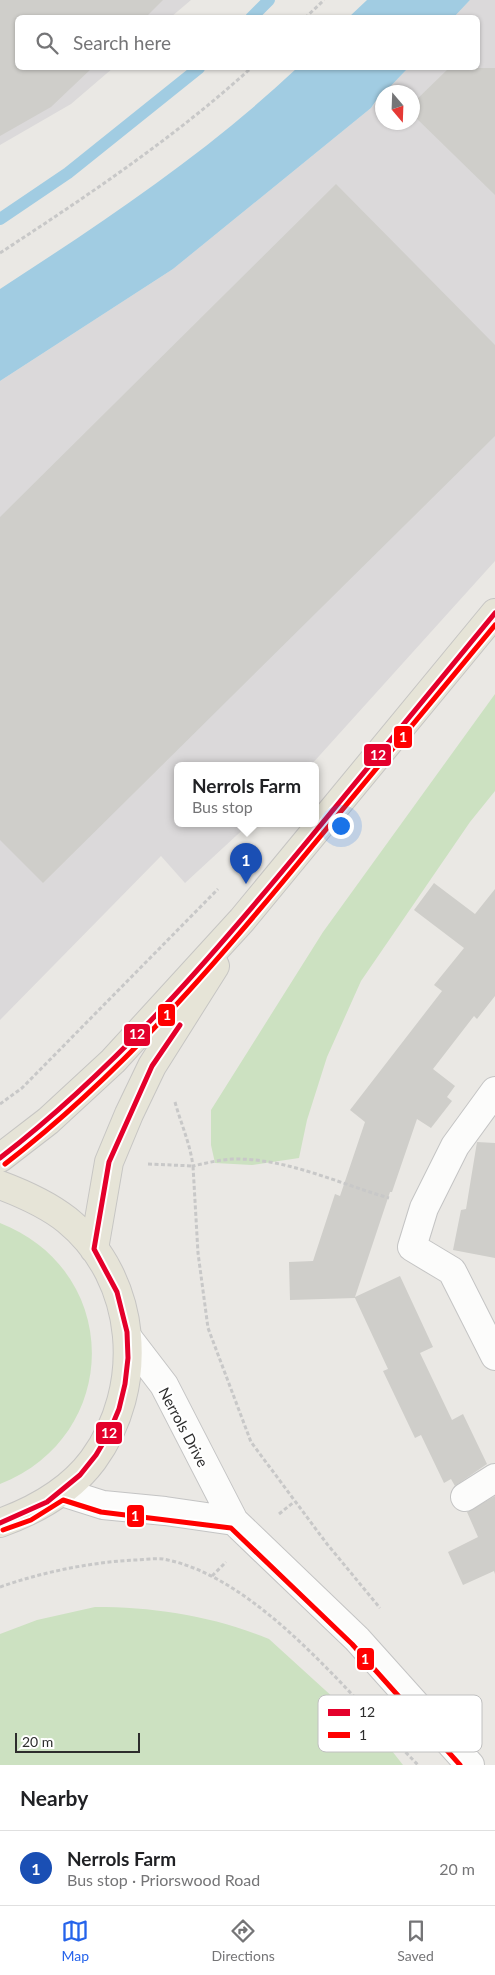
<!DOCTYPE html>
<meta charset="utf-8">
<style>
body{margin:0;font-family:Lato,sans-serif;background:#f2f2f2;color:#202124}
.compass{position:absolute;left:375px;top:85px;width:45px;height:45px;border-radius:50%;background:#fff;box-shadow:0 1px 4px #0004;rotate:161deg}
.scale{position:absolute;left:15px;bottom:12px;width:125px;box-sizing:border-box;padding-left:5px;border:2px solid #2d2d2d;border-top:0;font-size:14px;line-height:18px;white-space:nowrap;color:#2d2d2d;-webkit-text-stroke:4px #fff;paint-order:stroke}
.you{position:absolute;left:340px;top:825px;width:18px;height:18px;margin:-12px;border:4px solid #fff;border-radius:50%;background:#1a73e8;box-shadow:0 0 0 8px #1a73e833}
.badge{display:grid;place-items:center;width:32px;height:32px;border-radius:50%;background:#2563eb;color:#fff;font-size:16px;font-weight:700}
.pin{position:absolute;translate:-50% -41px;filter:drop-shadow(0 1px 2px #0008)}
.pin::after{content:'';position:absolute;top:26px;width:18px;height:15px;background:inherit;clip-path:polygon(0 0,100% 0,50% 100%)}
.popup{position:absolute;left:174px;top:762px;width:145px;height:65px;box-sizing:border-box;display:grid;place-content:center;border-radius:8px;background:#fff;filter:drop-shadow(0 1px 4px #0005);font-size:16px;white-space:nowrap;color:#757577}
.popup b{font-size:19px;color:#202124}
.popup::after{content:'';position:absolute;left:50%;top:100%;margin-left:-10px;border:10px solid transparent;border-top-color:#fff}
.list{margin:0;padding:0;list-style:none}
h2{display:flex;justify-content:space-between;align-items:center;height:65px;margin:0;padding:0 20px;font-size:21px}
h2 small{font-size:16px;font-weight:400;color:#757577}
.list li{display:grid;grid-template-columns:32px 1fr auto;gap:15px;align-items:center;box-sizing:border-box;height:75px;padding:0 20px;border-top:1px solid #e0e0e0}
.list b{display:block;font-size:19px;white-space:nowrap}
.list p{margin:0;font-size:16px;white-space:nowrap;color:#757577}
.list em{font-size:16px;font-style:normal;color:#757577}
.icon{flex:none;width:28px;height:28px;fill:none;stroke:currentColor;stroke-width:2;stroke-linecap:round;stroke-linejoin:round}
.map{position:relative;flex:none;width:495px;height:1765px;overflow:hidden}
.search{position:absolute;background:#fff;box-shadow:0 1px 4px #0004;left:15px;right:15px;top:15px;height:55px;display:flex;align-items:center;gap:12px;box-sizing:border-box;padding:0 18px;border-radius:8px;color:#757577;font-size:19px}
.sheet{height:140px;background:#fff}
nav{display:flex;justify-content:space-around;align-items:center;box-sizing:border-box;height:70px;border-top:1px solid #e0e0e0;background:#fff;font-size:14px;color:#757577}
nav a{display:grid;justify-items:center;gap:2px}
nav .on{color:#2563eb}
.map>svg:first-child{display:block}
.industrial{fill:#dbd9da}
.green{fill:#cce1c1}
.water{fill:#a1cce2}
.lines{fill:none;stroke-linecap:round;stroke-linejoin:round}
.stream{stroke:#a1cce2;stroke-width:12}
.building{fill:#cfceca}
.minor-casing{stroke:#c4c4c4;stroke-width:30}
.major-casing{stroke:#c6c5c3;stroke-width:30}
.path{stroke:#c8c8c8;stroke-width:3;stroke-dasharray:4 2.5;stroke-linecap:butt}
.minor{stroke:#fcfcfb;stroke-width:28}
.major{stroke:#e6e4d7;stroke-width:28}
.bus-1-casing{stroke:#fff;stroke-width:9}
.bus-2-casing{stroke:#fff;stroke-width:9}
.bus-1{stroke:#e4002b;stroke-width:5}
.bus-2{stroke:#f00;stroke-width:5}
.labels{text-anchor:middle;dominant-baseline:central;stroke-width:4.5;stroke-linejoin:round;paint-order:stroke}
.street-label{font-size:15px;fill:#2d2d2d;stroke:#fff}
.key{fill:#fff;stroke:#c0c0c0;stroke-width:1}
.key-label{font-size:14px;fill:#2d2d2d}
.line-badge{stroke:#fff;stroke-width:2}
.badge-label{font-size:14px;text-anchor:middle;font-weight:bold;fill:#fff}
</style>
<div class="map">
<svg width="495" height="1765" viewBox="0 0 495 1765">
<rect width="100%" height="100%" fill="#eae8e4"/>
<path class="industrial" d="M0,0H191L171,17L18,18V68H113L71,104L0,145Z
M470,0H495V561L311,765H177V823H250L185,883L161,856L0,1020V381L173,269L371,108L382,95V122H412V92H385L408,68H478V18L454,17Z"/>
<path class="green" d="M495,694V791L470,822L361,981L327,1057L307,1120L299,1158L252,1165L215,1163L211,1145V1110L323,932Z
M0,1223C123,1271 122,1436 0,1484Z
M95,1607C155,1607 213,1616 269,1639L392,1751L403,1765H0V1634L37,1620Z"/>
<path class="water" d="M367,0H470L454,17H349Z
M297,68H408L385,92H382L371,108L173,269L0,381V289C103,222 207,153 297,68Z"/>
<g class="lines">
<path class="stream" d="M251,18L269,0
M0,219L68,173L199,68"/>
</g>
<path class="building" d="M0,0H163L145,18H18V68H92L51,107L0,136Z
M449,68H495V195L412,114V104Z
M336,184L495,345V436L43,883L0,840V517Z
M434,883L475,914L495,889V996L477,1019L474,1016L433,1069L455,1086L447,1097L452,1101L431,1128L417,1119L392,1192H390L355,1297L400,1276L433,1347L420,1353L452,1420L463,1414L487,1464L455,1486L451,1479L444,1483L421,1435L415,1438L383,1371L388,1369L355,1298L290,1300L289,1262L313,1261L335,1194L340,1196L365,1122L350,1110L442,991L434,985L464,948L414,910Z
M477,1142L495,1143V1258L453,1250L461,1210L466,1209Z
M495,1496V1574L494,1571L463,1585L448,1552L478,1537L467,1512Z"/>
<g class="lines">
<defs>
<path id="minor" d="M495,1091L455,1146L424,1208L412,1247L452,1271L495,1356
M128,1338L164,1385L234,1521L357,1639L470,1765
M62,1492L103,1505L165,1511L234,1521
M465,1497L495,1478"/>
<path id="major" d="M0,1158L48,1121L113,1061L242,920L495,613
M0,1185C24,1194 47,1204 67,1220C139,1279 146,1388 93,1460C70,1491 36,1510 0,1523
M94,1249L109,1162L129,1114L152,1066L215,966"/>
</defs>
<use href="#minor" class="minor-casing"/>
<use href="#major" class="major-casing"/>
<path class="path" d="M305,18L324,0
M0,253C87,196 174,138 251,68
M175,1102C181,1124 190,1143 193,1166C206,1163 219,1160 232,1159C287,1158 337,1183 389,1198
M0,1104L22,1088L218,889
M148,1164L193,1166L198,1253L208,1328L251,1442L327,1544L380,1608
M279,1514L294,1502
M212,1576L226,1562
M0,1587C43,1572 87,1563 133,1560C143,1560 154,1558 163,1559C258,1576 352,1698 418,1765"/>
<use href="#minor" class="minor"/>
<use href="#major" class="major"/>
<defs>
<path id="bus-1" d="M0,1158C118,1067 215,953 310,838C371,763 433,688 495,613
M0,1523L47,1502L80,1475L96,1455L109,1433L119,1409L125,1384L128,1358L127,1332L117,1292L94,1249L109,1162L152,1066L180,1025"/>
<path id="bus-2" d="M5,1164C123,1073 220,959 314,844C375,771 435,698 495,625
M3,1530L31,1520L63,1500L101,1512L231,1528L352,1644L460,1765"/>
</defs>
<use href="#bus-1" class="bus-1-casing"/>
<use href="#bus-2" class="bus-2-casing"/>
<use href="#bus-1" class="bus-1"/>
<use href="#bus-2" class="bus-2"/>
</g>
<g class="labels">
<g class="street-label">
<text transform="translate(184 1427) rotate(62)">Nerrols Drive</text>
</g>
</g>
<rect x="318" y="1695" width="164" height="57" rx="8" class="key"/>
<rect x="328" y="1709" width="22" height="7" fill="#e4002b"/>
<rect x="328" y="1732" width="22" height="6" fill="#f00"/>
<g class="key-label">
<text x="359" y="1717">12</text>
<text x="359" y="1740">1</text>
</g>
<g class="line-badge">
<rect x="393" y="725" width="20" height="24" rx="5" fill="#f00"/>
<rect x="363" y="743" width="29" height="24" rx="5" fill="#e4002b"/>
<rect x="157" y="1003" width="19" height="24" rx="5" fill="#f00"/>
<rect x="123" y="1023" width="28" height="24" rx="5" fill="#e4002b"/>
<rect x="95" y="1421" width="28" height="24" rx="5" fill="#e4002b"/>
<rect x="126" y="1504" width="19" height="24" rx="5" fill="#f00"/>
<rect x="356" y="1647" width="19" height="24" rx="5" fill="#f00"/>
</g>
<g class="badge-label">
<text x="403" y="742">1</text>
<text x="378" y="760">12</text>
<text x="167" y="1020">1</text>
<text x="137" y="1039">12</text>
<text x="109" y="1438">12</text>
<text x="135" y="1521">1</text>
<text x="365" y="1664">1</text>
</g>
</svg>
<svg class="compass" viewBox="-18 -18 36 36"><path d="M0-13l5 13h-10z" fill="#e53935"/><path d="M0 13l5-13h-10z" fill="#757577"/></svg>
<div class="scale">20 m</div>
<div class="you"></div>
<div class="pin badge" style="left:246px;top:884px;background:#1a4fb4">1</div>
<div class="popup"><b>Nerrols Farm</b>Bus stop</div>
<div class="search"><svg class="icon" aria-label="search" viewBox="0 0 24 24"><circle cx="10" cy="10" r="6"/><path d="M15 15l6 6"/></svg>Search here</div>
</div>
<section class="sheet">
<h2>Nearby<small></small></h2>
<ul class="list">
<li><span class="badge" style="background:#1a4fb4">1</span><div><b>Nerrols Farm</b><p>Bus stop · Priorswood Road</p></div><em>20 m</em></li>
</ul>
</section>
<nav>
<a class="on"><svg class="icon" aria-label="map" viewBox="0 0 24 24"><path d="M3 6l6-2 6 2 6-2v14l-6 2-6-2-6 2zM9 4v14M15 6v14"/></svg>Map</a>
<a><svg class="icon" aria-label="directions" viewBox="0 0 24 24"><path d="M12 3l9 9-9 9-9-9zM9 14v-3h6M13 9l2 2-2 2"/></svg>Directions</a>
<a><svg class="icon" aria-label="saved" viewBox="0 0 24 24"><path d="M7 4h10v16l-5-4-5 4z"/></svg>Saved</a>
</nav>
